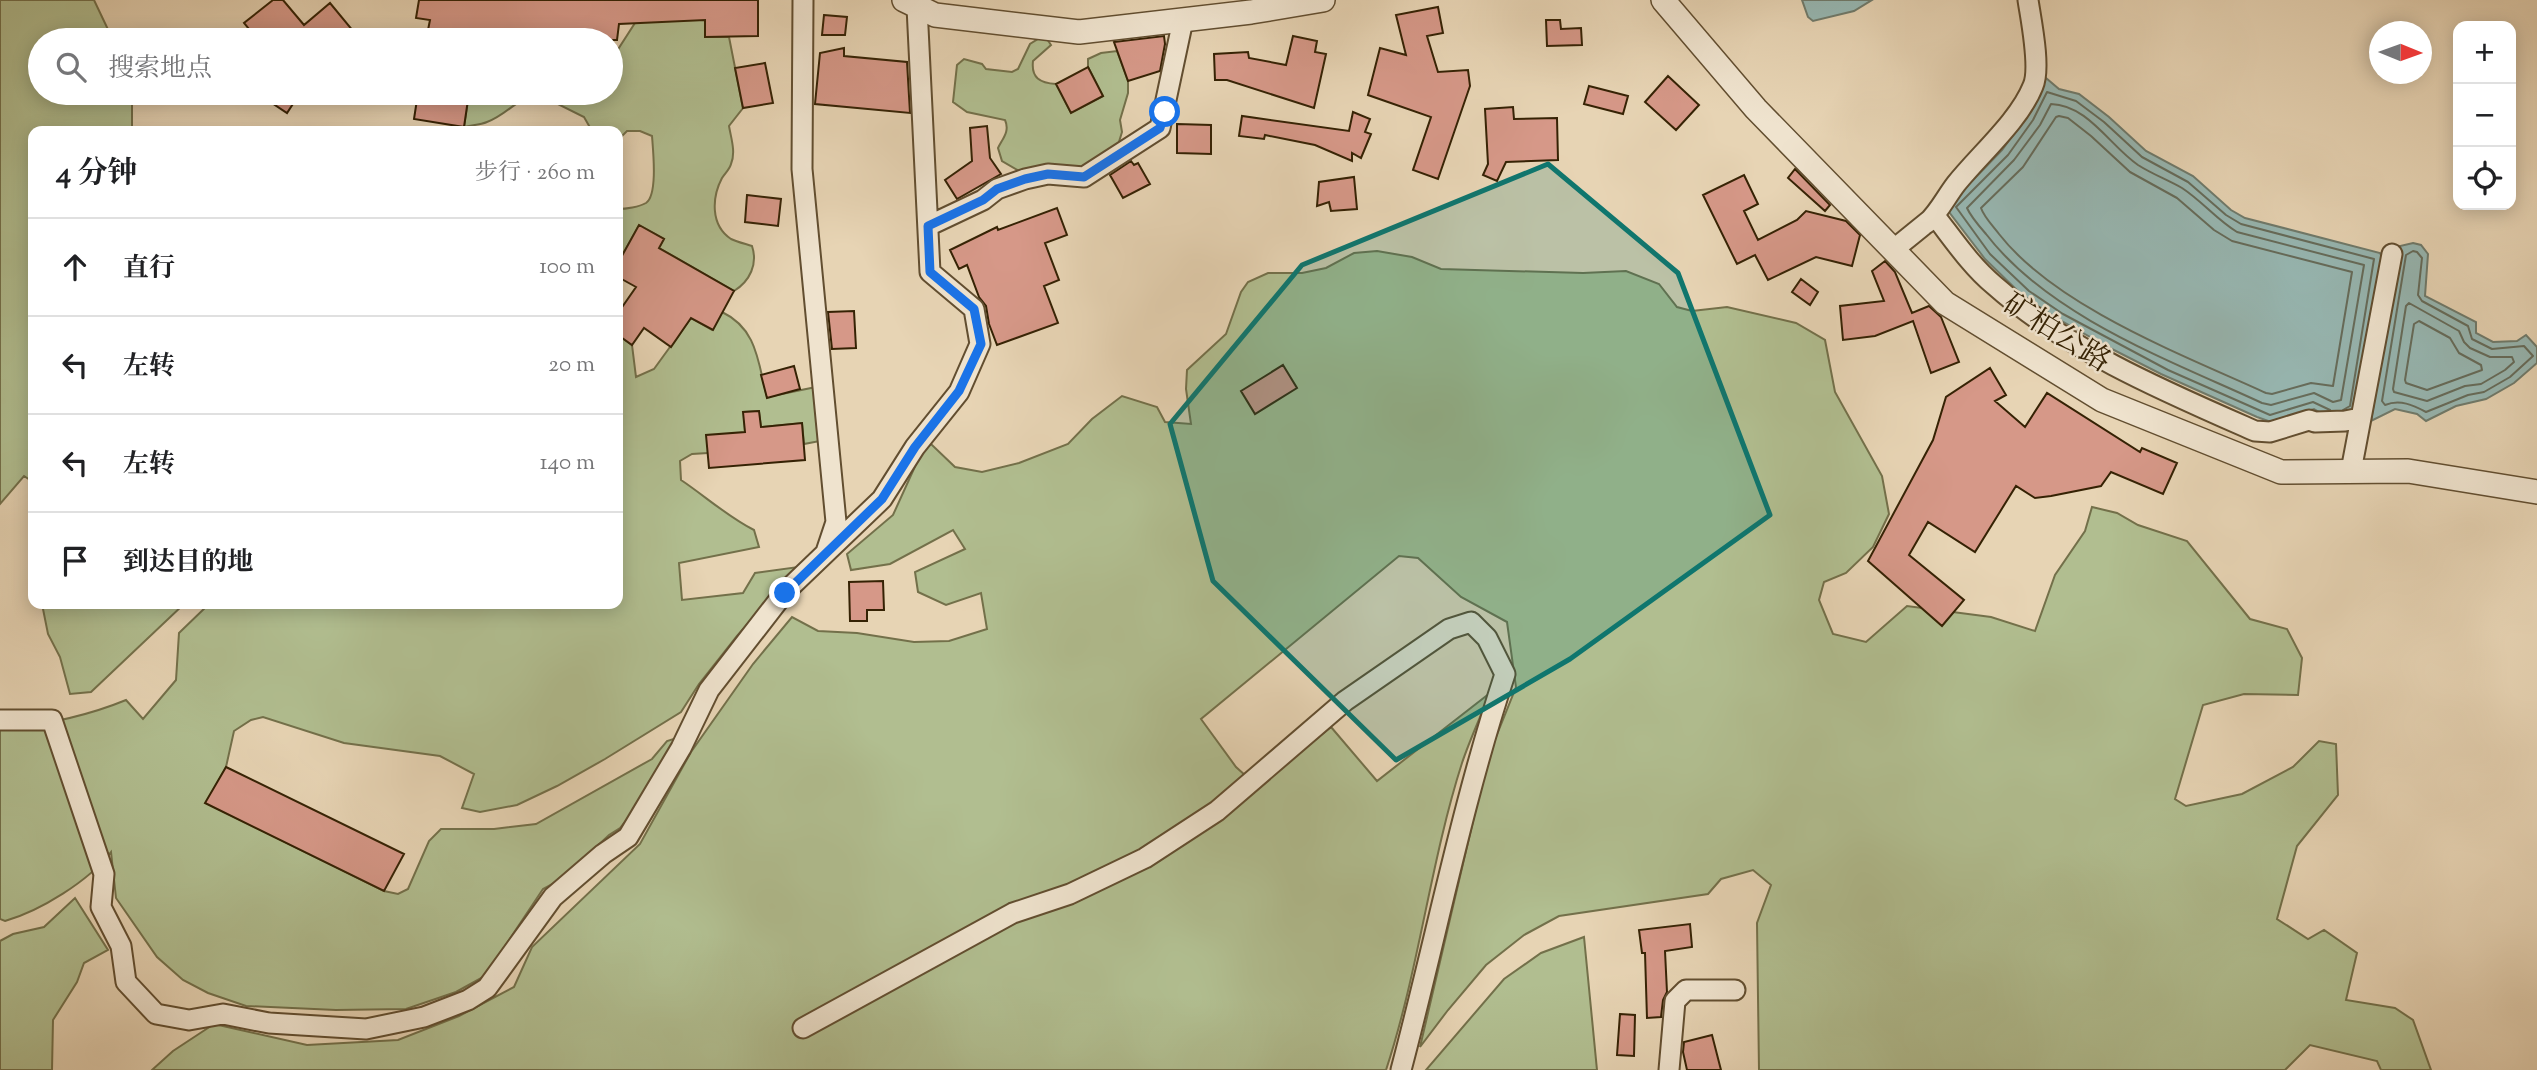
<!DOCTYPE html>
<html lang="zh">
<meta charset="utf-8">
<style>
body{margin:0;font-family:"Sorts Mill Goudy","Noto Serif SC",serif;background:#f6f6f6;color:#202124}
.controls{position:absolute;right:21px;top:21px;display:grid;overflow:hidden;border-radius:14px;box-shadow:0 4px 18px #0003}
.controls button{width:63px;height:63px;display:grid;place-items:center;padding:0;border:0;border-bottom:2px solid #e0e0e0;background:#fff;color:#202124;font:35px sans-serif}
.compass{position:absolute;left:2369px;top:21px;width:63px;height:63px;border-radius:50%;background:#fff;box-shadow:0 4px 18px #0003;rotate:91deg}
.stop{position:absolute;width:21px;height:21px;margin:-16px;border:5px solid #1a73e8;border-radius:50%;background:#fff}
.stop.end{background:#1a73e8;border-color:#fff;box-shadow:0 2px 7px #0008}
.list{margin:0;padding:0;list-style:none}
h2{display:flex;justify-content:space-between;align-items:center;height:91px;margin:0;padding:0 28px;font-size:30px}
h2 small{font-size:23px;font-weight:400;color:#757577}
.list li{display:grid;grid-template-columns:46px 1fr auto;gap:21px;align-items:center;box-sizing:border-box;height:98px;padding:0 28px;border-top:2px solid #e0e0e0}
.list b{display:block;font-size:26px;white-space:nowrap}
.list em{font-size:23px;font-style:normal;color:#757577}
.icon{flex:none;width:38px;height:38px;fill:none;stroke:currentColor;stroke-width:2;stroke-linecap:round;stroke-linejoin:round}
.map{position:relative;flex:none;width:2537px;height:1070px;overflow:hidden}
.search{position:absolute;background:#fff;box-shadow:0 4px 18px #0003;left:28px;top:28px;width:595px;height:77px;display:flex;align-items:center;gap:18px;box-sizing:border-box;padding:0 24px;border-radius:38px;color:#757577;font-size:26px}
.panel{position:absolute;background:#fff;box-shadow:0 4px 18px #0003;left:28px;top:126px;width:595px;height:483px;border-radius:14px}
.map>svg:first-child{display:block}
.green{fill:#b1be90;stroke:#73704a;stroke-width:2}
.water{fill:#97b7b2;stroke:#707b6c;stroke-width:2}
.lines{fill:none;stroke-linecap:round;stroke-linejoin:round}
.shore{stroke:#666c5b;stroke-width:2}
.building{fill:#d69888;stroke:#352204;stroke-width:2}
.minor-casing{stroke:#624e30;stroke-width:23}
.tertiary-casing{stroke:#624e30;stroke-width:26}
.minor{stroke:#efe3ce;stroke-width:19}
.tertiary{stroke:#efe3ce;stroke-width:23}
.route{stroke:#1a73e8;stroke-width:9}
.marked{fill:#0f766e;fill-opacity:0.2;stroke:#0f766e;stroke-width:5;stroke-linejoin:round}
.labels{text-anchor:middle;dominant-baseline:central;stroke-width:5;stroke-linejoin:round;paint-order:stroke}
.street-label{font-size:30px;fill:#352204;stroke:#efe3ce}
</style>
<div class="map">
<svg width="2537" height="1070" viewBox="0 0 2537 1070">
<rect width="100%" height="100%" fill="#e7d4b4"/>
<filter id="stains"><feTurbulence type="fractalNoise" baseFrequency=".00286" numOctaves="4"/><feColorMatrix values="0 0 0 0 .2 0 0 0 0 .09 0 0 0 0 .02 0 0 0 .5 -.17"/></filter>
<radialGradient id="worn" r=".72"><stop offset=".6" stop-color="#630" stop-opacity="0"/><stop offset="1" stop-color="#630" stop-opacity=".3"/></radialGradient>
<path class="green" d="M0,0H94L113,40H40V93H132V131H33V482L24,476L0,504Z
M705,13V37H729L743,108L729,126C731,138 736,152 731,164C730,169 725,173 722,178C712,197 710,225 731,239C737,242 746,244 752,246C758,264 750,281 734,291L659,248L664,239L639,225L618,263V209C626,209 639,207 646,203C658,195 653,150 652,136L640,131H627L619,139L622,147L618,162V131H592L584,117L536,93C517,99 505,116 487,122C480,125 471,125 464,127L469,93H611V54H615L635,23Z
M504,22L505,33L542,40H489L491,30Z
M1038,39H1047L1051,45L1033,61C1031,78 1040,83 1056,84L1071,113L1103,96L1088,67V59L1101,53L1117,51L1128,81V93L1120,120L1122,132L1118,145L1107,164L1025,179L1019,171L1002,161L998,148C1003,138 1010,131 1005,120L967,112L953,102L957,65L964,59L982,64L986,69L1012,72L1018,69L1030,44Z
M1377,251L1412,257L1441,269L1583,273L1626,271L1659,284L1677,307L1692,311L1727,307L1796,323L1825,340L1835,392L1882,476L1889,514L1873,547L1846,573L1824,582L1819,600L1833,634L1866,642L1907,606L1991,617L2035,631L2055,575L2085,531L2092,507L2117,513L2138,525L2187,541L2250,619L2287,629L2302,658L2298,695L2244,694L2203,705L2175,799L2186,806L2242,794L2293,767L2319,741L2336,744L2338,795L2297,846L2277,919L2308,939L2324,930L2357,953L2346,1000L2395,1008L2413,1020L2431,1070H2381L2377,1061L2310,1045L2285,1070H1759L1757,923L1771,885L1753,870L1721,879L1708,894L1559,916L1524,935L1486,965L1448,1010L1420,1047L1488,757L1516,687L1507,622L1461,597L1418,558L1399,556L1201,719L1236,767L1257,786L1331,727L1377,781L1490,693C1481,716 1470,739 1462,763C1430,863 1419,970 1386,1070H152L173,1051L214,1024L307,1045L398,1040L459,1016L514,987L532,947L640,844L691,752L753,664L792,617L818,631L857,633L914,642L949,641L987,629L981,593L946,605L918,592L915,572L965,549L953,530L890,564L851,570L847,554L893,515L922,451L931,444L955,467L982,472L1019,463L1068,444L1092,419L1122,396L1157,407L1165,422L1191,424L1186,389L1187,370L1226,334L1241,292L1248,282L1268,273H1302L1326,268L1354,253Z
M722,312C758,329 758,364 767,397L816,387L820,441L804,444L802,423L761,427L759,411L744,412L745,432L708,453L692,454L680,461L681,480C705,496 728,517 754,530L759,547L679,563L682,600L743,593L755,573L798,567L737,636L699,684L681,712L605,759L557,786L517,805L480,812L462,808L474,774L440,756L344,743L263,717L251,720L234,731L226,767L206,803L384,891L398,894L408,889L429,841L441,829H494L536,824L652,759L667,741L677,738L636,808L620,828L609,835L562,879L543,889L485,976L456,992L406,1009L336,1010L246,1006L208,993L183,980L157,957L116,898L111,852C89,881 40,911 5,921L0,919V730C44,725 85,717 126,700L143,719L176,680L179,633L209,604H618V335L632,345L636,377L654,369L691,318L712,330Z
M42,604H184L91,692L70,694L60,657L48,634Z
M75,898L108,950L84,963L77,982L53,1020L52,1070H0V941L13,934L44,927Z
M1584,937L1597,1070H1426L1504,979L1541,953Z"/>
<path class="water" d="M1802,0H1872L1854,11L1813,21L1808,17Z
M2046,78L2059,89L2079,94L2109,117L2146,151L2193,176L2231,210L2245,218L2380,253L2383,259L2355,415L2326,416L2314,409L2271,422L2257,417L2161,374L2108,347L2060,320L2024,297L1985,259L1946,208L2002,150L2027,116Z
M2413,243L2421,245L2428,254L2425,296L2476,322V333L2493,342L2517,341L2526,335L2537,347V363L2514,383L2486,399L2456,406L2426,421L2417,414L2395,409L2371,421L2400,246Z"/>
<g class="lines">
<path class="shore" d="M2051,104C2088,105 2110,146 2138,165C2152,174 2168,180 2182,188C2202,201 2217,220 2237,232L2364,265L2341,400L2333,402L2314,393L2271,405L2262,403C2169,360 2050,317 1986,234C1979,226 1971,217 1967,208L2014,160L2040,125Z
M2059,116L2068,118L2091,136L2130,172L2177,198L2214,230L2232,241L2352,272L2333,386L2311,383L2272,394L2266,393C2183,355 2056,307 1999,234C1993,226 1984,217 1981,208L2023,167L2056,117Z
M2413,251L2417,252L2422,258L2418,295L2422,301L2468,326L2472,339L2492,349L2524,346L2533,356L2510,377L2484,392L2468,395L2426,412C2413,405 2400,399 2385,405L2382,401L2406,255Z
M2409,303L2459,331L2464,342L2470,348L2490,357H2512L2514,362L2505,370L2481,384L2465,386L2427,401L2394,392L2393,389L2406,306Z
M2419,321L2450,338L2459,353L2481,365L2482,370L2427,390L2406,383L2405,380L2414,324Z
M2330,410L2313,402L2270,415L2168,370L2063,314L2029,291L1990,254L1956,207L2008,155L2033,120L2047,92L2076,101L2104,122L2142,157L2188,182L2226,215L2241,224L2374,259L2350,406L2343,410"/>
</g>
<path class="building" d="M273,0H283L304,25L330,3L354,32L344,40H258L244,23Z
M419,0H758V36L705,37V20L619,24L617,40H542L491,30L489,40H426L430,20L416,18Z
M1438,7L1443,33L1427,36L1438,72L1468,70L1470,86L1438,179L1413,170L1431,117L1368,95L1380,48L1406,55L1396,15Z
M824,15L847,17L845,35H822Z
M1546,20H1560L1561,29L1581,28L1582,45L1547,46Z
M1164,36L1165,44L1160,71L1128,81L1114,42Z
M1293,36L1317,41L1315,52L1326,54L1314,108L1227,80H1215L1214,54L1248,52L1249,58L1286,65Z
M844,48V56L907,62L910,113L815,104L820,53Z
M765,63L773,103L743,108L735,68Z
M1088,67L1103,96L1071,113L1056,84Z
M1668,76L1699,105L1676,130L1645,102Z
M1589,86L1628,96L1623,114L1584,104Z
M257,93H300L287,113Z
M418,93H469L464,127L414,119Z
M1513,107L1514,119L1557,118L1558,160L1506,162L1497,181L1483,175L1488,164L1485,109Z
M1353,112L1370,119L1365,132L1371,134L1361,158L1352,153V161L1315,145L1265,135L1264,139L1239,136L1242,116L1349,131Z
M1177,124L1211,125V154L1177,153Z
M987,126L990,158L1001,174L957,199L945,180L972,161L970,128Z
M1131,161L1134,165L1138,163L1150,184L1123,198L1110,175Z
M1795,169L1830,205L1825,211L1788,178Z
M1744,175L1758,204L1744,211L1758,240L1797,220L1806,211L1846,221L1860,235L1852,266L1816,257L1768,280L1755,255L1737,264L1703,195Z
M1354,177L1357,209L1331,211L1329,202L1317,206L1319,182Z
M747,195L781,199L778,226L745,222Z
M1057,208L1067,235L1045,243L1059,280L1044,286L1058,323L997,345L989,324L986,306L979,297L967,265L959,269L950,250L997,227L998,230Z
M639,225L664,239L659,248L734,291L713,330L691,318L671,347L644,328L632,345L618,335V313L636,287L618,277V263Z
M1885,261L1895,272L1912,313L1929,306L1941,317L1959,362L1931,373L1913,321L1875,336L1843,340L1840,306L1884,301L1872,271Z
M1801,279L1818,292L1810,305L1792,292Z
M854,311L856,348L832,349L828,312Z
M1283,365L1297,388L1255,414L1241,391Z
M794,366L800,389L767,398L761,375Z
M1990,368L2006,395L1995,401L2025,427L2047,393L2140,452L2142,448L2177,463L2163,494L2111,472L2101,486L2051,496L2035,498L2016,486L1975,552L1928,522L1909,555L1964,600L1942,626L1868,561L1933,440L1946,397Z
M759,411L761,427L802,423L805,460L709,468L706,435L745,432L743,412Z
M883,581L884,610H867V621H850L849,582Z
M226,767L404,854L384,891L205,803Z
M1690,924L1692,947L1665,951L1667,992L1663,1000L1661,1017L1647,1018L1645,953H1642L1639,930Z
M1620,1014L1635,1015L1634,1056L1617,1055Z
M1712,1035L1721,1070H1687L1683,1052L1684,1042Z"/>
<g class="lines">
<defs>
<path id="minor" d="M803,0L802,169L836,522L826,552
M1927,223C1939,212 1946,197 1956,184C1980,154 2019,121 2033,86C2041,68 2031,20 2028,0
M928,226L983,200L997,189L1025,179L1048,174L1084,177L1160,128L1183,20
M1893,250L1935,216C1953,239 1971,266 1994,285C2067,350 2166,392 2255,431L2270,432L2309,420L2315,422L2345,421L2360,418
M2351,471L2392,254
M0,720H52L104,874L101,907L121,946L126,982L156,1014L189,1020L223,1014L269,1023L366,1029L424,1017L468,1000L487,988L553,897L603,854L628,837L681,748L709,690L785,592L882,499L915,447L959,392L980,344L974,309L930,272L917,7
M803,1028L1013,913L1070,894L1145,858L1217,811L1345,701L1449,629L1471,622L1487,638L1505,674C1462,804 1436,938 1401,1070
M1669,1070L1675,1001L1686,990H1735"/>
<path id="tertiary" d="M904,0L935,15L1079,32L1251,12L1323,0
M1663,0L1756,109L1945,303L2102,400L2281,472L2408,471L2537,492"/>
</defs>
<use href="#minor" class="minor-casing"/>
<use href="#tertiary" class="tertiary-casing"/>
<use href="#minor" class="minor"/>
<use href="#tertiary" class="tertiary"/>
</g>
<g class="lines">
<path class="route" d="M785,593L882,499L915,447L959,391L981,344L974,309L930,272L928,226L983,200L997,189L1025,179L1048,174L1084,177L1160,128L1165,112"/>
</g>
<path class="marked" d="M1548,164L1678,273L1770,515L1570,659L1396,760L1213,581L1170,424L1302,265Z"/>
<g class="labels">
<g class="street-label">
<text transform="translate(2056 334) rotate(32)">矿柏公路</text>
</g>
</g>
<rect width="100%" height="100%" filter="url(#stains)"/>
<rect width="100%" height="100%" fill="url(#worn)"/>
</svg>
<div class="controls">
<button>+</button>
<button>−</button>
<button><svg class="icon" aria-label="locate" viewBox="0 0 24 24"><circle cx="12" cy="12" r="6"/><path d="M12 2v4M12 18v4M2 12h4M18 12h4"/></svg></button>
</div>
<svg class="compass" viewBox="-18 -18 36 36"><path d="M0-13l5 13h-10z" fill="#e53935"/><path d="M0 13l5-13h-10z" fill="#757577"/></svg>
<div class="stop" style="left:1165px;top:112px"></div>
<div class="stop end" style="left:785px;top:593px"></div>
<div class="search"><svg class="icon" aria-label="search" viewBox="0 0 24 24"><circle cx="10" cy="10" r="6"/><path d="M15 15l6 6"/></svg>搜索地点</div>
<section class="panel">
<h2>4 分钟<small>步行 · 260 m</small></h2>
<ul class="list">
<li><svg class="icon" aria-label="ahead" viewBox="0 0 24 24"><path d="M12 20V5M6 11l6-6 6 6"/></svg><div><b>直行</b></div><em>100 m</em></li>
<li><svg class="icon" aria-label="left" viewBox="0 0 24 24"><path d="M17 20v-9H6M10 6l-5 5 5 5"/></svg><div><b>左转</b></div><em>20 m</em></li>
<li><svg class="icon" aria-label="left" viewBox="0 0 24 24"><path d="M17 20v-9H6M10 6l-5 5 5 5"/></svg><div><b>左转</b></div><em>140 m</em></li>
<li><svg class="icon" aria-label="arrive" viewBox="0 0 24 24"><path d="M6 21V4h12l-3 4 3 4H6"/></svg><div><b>到达目的地</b></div></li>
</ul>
</section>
</div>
